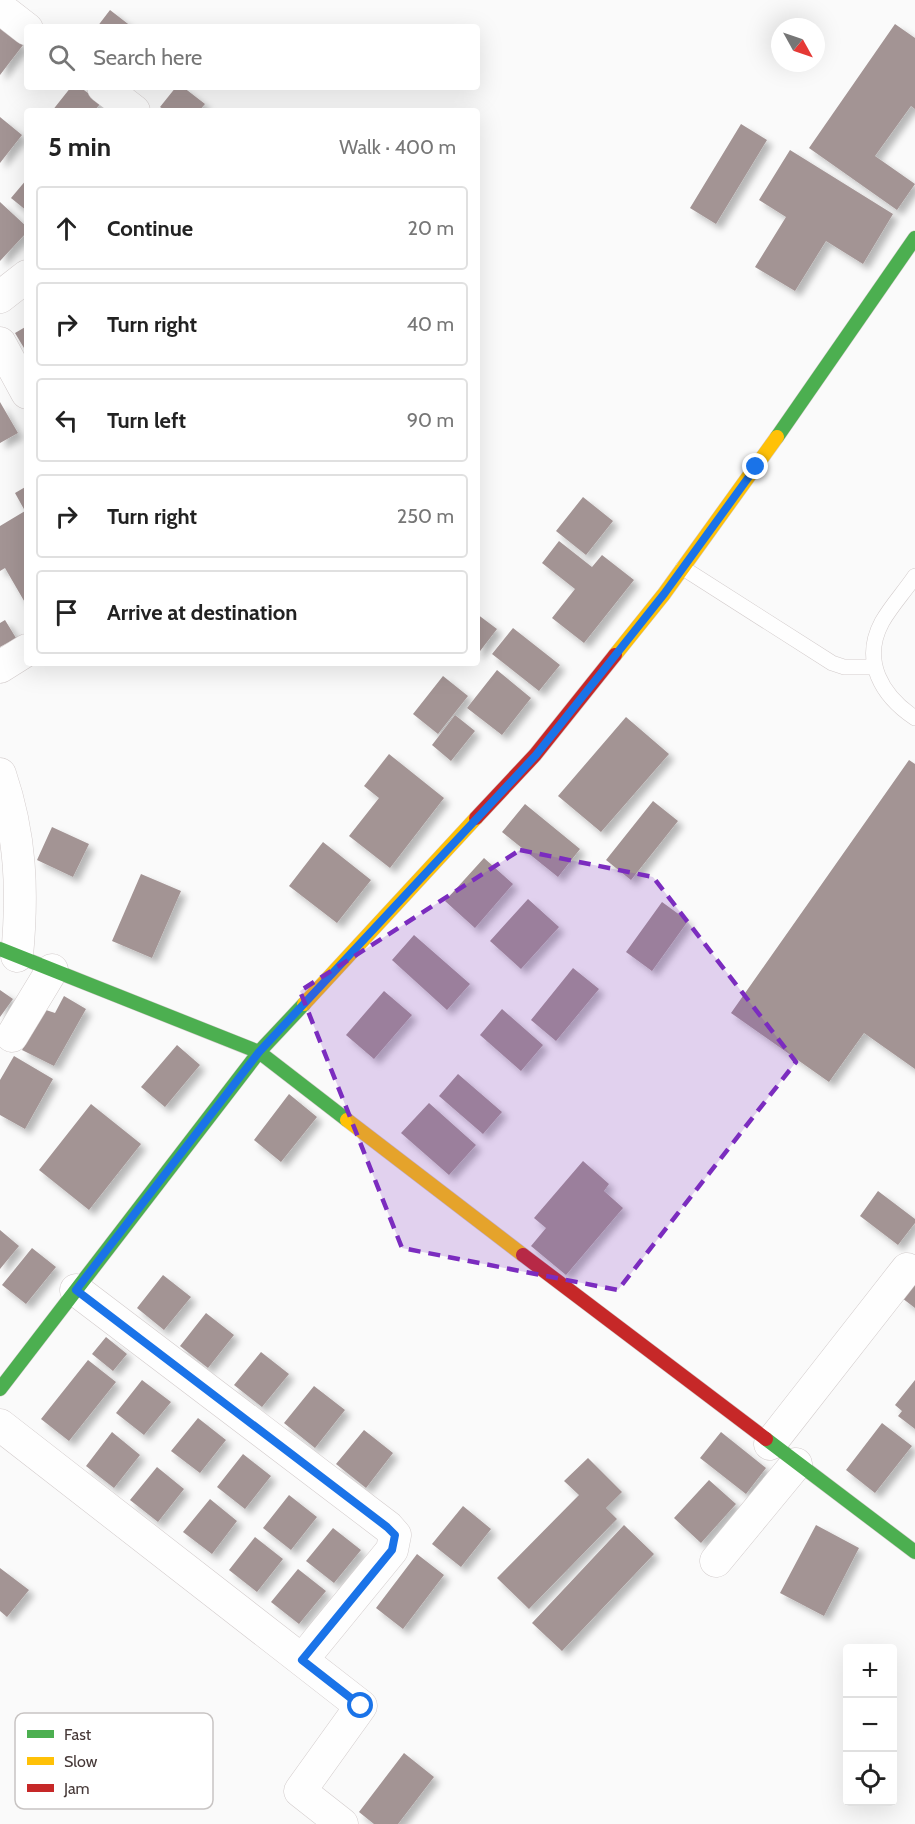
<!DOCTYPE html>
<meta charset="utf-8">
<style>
body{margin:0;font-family:Cabin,sans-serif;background:#f6f6f6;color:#222}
.controls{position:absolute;right:18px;bottom:18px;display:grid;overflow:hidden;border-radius:6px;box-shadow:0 6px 24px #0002}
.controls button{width:54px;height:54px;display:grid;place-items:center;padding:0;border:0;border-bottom:2px solid #e0e0e0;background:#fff;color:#222;font:30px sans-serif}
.compass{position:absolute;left:771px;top:18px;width:54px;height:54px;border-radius:50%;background:#fff;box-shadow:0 6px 24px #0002;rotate:130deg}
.stop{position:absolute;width:18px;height:18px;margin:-14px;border:4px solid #1a73e8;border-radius:50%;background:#fff}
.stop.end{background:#1a73e8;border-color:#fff;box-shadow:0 2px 6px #0008}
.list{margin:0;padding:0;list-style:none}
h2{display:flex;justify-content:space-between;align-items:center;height:78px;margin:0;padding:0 24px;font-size:26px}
h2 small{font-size:20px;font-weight:400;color:#767676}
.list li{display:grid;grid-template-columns:39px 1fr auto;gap:18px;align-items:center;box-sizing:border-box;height:84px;margin:0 12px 12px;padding:0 12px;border:2px solid #e0e0e0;border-radius:6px}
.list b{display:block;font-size:22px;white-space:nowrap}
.list em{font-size:20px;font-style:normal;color:#767676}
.icon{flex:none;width:33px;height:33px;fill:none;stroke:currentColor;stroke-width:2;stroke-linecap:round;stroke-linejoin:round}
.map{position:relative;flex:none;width:915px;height:1824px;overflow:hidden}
.search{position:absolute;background:#fff;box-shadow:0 6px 24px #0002;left:24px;top:24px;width:456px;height:66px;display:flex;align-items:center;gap:15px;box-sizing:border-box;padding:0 21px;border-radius:6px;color:#767676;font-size:22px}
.panel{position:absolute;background:#fff;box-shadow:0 6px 24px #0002;left:24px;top:108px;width:456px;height:558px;border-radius:6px}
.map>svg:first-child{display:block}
.building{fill:#a39494;filter:url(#shadow)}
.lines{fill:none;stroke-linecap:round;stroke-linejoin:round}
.lane-casing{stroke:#d2cbcb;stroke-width:16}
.street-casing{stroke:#d2cbcb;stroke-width:33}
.fast-casing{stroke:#d2cbcb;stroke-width:15}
.slow-casing{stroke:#d2cbcb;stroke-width:15}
.jam-casing{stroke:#d2cbcb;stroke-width:15}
.lane{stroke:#fefefe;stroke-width:15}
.street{stroke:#fefefe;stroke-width:32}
.fast{stroke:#4caf50;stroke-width:14}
.slow{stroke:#ffc107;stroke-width:14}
.jam{stroke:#c62828;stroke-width:14}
.route{stroke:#1a73e8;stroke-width:8}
.marked{fill:#7b2cbf;fill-opacity:0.2;stroke:#7b2cbf;stroke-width:4.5;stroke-dasharray:12 8;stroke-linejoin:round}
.key{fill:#fff;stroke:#c8c4c3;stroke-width:1.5}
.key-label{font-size:16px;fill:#463938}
</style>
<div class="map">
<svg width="915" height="1824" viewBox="0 0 915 1824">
<defs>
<filter id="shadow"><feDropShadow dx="5.5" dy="5.5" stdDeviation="3" flood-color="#0004"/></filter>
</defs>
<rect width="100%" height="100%" fill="#fafafa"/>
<path class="building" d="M110,10L132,27H97Z
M895,24L915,38V109L911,106L875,156L915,184L897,210L809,148Z
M0,27L23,45L0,75Z
M71,87H80L101,103L94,111H52Z
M176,87H183L205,104L199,111H166L160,107Z
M0,117L22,135L0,163Z
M741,124L767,140L716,224L690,208Z
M790,150L893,214L863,264L826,241L795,291L755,267L786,217L759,200Z
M27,179V211L11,198Z
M0,202L27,227V232L0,261Z
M27,326V353L15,333Z
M0,402L18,433L0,443Z
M27,486V606L5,568L0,571V526L25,511L15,493Z
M583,497L613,521L586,555L556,531Z
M559,541L592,567L602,555L634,580L584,643L552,618L575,589L542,563Z
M477,614L497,629L477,655Z
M5,620L16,638L0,647V623Z
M513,628L560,665L539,691L492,654Z
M497,670L531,698L502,735L467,708Z
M443,676L468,696L438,734L413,714Z
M455,715L475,731L451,761L432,745Z
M626,717L669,754L601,832L558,796Z
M389,754L444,798L390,868L349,836L379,798L364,786Z
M909,760L915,764V1069L864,1033L829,1082L731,1013Z
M653,801L678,821L631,880L606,860Z
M525,804L580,849L558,877L502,832Z
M52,827L89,844L73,877L37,860Z
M323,842L371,880L337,923L289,886Z
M484,858L513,884L475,928L445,901Z
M141,874L181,891L152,958L112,941Z
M528,899L559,927L521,969L490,941Z
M662,902L688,921L652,971L626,952Z
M414,935L470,984L447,1010L392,960Z
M573,968L599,989L556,1041L531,1020Z
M0,990L13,999L0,1017Z
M384,991L412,1015L374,1059L346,1035Z
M64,996L86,1009L54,1066L22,1050L46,1010L55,1013Z
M502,1009L543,1045L521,1071L480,1035Z
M177,1045L200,1065L165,1107L141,1087Z
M14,1056L53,1079L25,1129L0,1115V1080Z
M458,1074L502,1112L483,1134L439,1096Z
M289,1094L317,1117L281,1162L254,1140Z
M429,1103L476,1145L449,1175L401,1133Z
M91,1104L141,1144L89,1210L39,1170Z
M583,1161L609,1184L604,1191L623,1208L566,1275L531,1246L546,1228L534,1218Z
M878,1191L915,1219V1223L898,1245L860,1216Z
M0,1230L19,1246L0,1269Z
M32,1248L56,1267L26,1304L2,1285Z
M163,1275L191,1297L164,1330L137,1308Z
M915,1282V1308L902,1298Z
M206,1313L234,1335L208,1368L180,1346Z
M106,1337L127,1354L113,1371L92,1354Z
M261,1352L289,1374L262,1407L234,1385Z
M88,1360L116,1382L69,1441L41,1419Z
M142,1380L171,1402L144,1435L116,1413Z
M915,1380V1429L898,1416L902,1411L895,1405Z
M314,1386L345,1410L315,1448L284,1423Z
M198,1418L226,1440L200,1473L171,1451Z
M882,1423L912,1446L875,1493L846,1470Z
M364,1430L393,1453L366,1488L336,1464Z
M112,1432L140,1455L114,1488L86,1466Z
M721,1432L766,1468L746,1494L700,1458Z
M243,1454L271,1476L245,1509L217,1487Z
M588,1458L622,1492L606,1508L617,1519L529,1609L497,1578L579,1495L564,1481Z
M157,1467L184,1489L158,1522L130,1500Z
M709,1480L736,1504L701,1543L674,1518Z
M289,1495L317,1517L291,1550L263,1528Z
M210,1499L237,1521L212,1554L183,1532Z
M463,1506L491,1529L461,1567L432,1544Z
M624,1525L654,1554L562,1651L532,1623Z
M816,1525L859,1548L824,1616L780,1593Z
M333,1528L361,1550L334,1583L306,1561Z
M255,1537L283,1559L257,1592L229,1570Z
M417,1554L444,1575L403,1629L376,1608Z
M0,1568L29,1590L7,1617L0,1611Z
M298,1569L326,1591L299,1624L271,1602Z
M404,1753L434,1777L398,1824H374L359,1812Z"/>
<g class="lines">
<defs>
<path id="lane" d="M683,568L832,663L844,667H875
M915,576C905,591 891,606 882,622C861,661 882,696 915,718"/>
<path id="street" d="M0,8L27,29
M103,87L134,111
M0,297L27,276
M0,343L27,393
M0,667L27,650
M0,774C21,836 23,891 17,956
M12,1036L52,970
M76,1290L388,1527L395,1535L392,1550L302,1660
M0,1425L361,1706L300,1791L342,1824
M770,1444L907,1269
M716,1561L796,1464"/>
<path id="fast" d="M777,437L915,238
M0,949L259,1052L347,1120
M0,1389L259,1052L304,1004
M766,1439L915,1552"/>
<path id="slow" d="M615,655L664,594L777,437
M304,1004L476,818
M347,1120L523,1255"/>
<path id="jam" d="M476,818L535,755L615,655
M523,1255L766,1439"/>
</defs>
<use href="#lane" class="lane-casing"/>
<use href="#street" class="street-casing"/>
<use href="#fast" class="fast-casing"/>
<use href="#slow" class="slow-casing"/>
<use href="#jam" class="jam-casing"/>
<use href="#lane" class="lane"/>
<use href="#street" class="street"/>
<use href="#fast" class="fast"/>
<use href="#slow" class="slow"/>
<use href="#jam" class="jam"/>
</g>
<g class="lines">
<path class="route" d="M361,1706L302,1660L392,1550L395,1535L387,1527L76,1290L259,1052L536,755L664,594L756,467"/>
</g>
<path class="marked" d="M520,850L653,877L796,1062L618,1290L402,1248L300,991Z"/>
<rect x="15" y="1713" width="198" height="96" rx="9" class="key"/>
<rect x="27" y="1730" width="27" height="8" fill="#4caf50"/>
<rect x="27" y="1757" width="27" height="8" fill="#ffc107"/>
<rect x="27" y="1784" width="27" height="8" fill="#c62828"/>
<g class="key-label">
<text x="64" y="1740">Fast</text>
<text x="64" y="1767">Slow</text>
<text x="64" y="1794">Jam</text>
</g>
</svg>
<div class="controls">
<button>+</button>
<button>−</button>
<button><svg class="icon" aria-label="locate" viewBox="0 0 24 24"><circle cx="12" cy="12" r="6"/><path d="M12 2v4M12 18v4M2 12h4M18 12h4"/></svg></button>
</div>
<svg class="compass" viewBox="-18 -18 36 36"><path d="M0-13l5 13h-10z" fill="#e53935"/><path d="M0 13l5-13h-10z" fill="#767676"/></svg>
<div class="stop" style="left:361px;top:1706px"></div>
<div class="stop end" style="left:756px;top:467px"></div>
<div class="search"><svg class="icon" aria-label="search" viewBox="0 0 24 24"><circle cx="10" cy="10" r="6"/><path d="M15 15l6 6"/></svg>Search here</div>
<section class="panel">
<h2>5 min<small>Walk · 400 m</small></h2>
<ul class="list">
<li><svg class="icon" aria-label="ahead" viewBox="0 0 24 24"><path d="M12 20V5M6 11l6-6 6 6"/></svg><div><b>Continue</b></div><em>20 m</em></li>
<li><svg class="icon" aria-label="right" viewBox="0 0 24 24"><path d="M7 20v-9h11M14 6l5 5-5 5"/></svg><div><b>Turn right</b></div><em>40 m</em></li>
<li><svg class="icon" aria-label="left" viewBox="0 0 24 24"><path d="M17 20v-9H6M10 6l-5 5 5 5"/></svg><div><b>Turn left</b></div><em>90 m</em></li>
<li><svg class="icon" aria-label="right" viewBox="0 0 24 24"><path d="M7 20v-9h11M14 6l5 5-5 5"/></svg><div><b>Turn right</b></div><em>250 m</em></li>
<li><svg class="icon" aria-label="arrive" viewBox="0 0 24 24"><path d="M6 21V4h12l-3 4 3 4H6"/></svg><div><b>Arrive at destination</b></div></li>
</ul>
</section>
</div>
